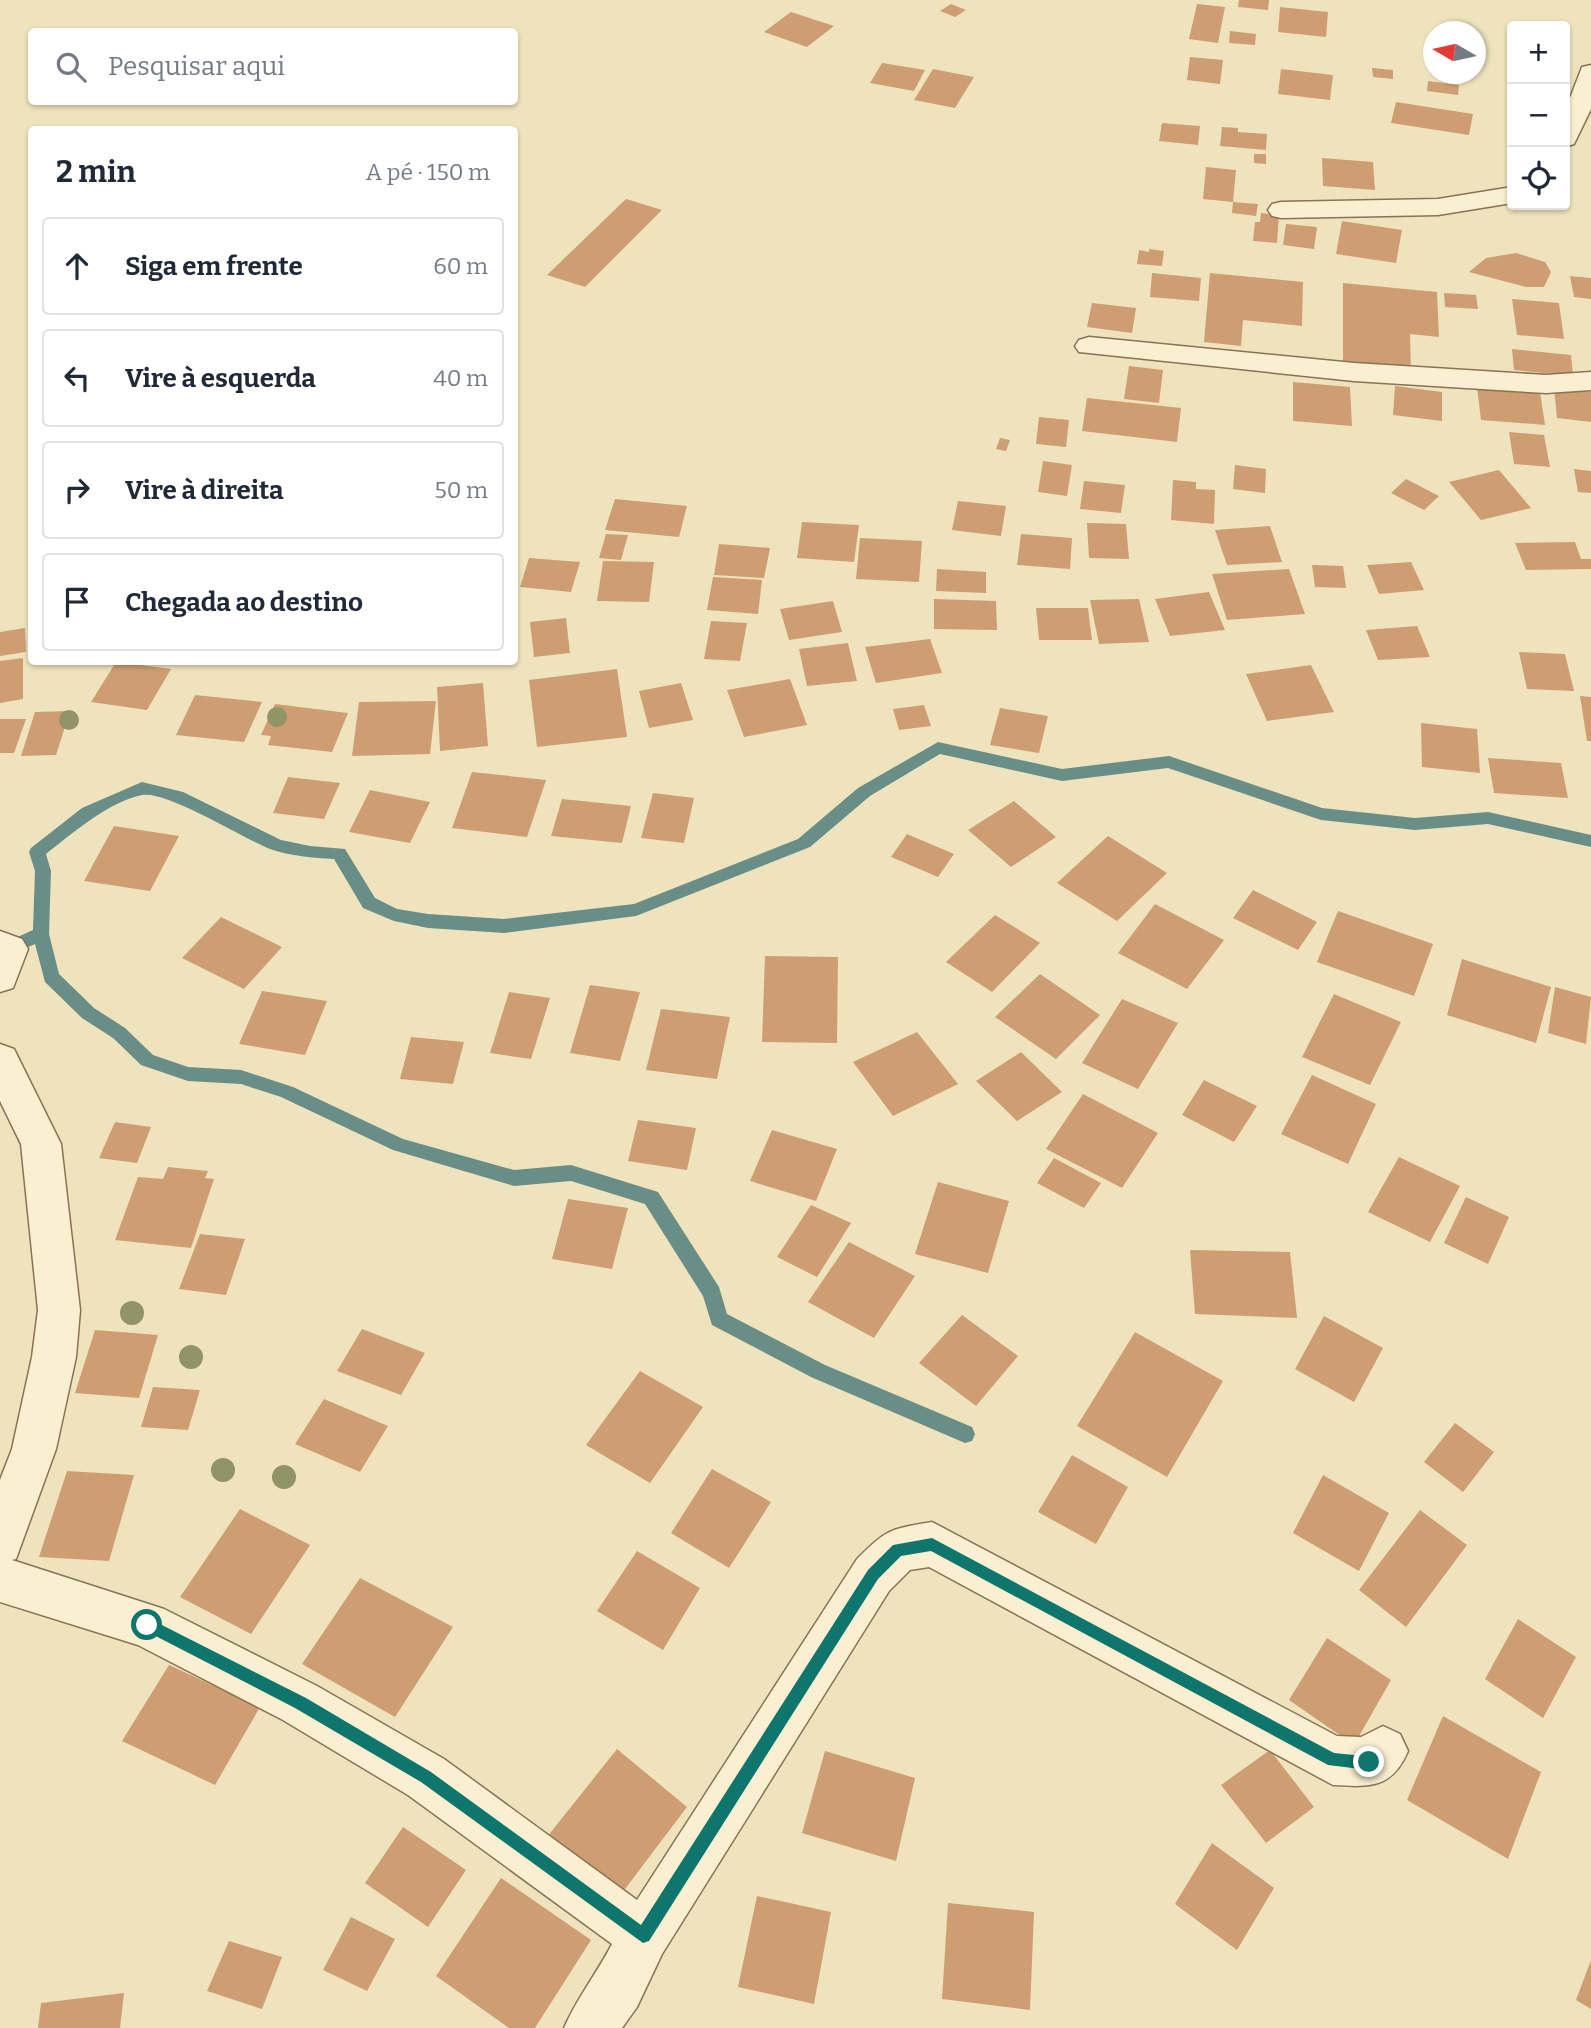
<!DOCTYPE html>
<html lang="pt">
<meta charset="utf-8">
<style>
body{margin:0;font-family:Bitter,serif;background:#f6f6f7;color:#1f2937}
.controls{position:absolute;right:21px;top:21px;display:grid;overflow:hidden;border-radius:7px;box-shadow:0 2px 5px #0004}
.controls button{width:63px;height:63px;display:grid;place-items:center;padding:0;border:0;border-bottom:2px solid #e0e1e3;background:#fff;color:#1f2937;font:35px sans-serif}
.compass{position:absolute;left:1423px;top:21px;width:63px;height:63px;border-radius:50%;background:#fff;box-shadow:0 2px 5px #0004;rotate:279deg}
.stop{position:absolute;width:21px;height:21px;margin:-16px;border:5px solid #0f766e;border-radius:50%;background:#fff}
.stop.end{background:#0f766e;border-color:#fff;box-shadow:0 2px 7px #0008}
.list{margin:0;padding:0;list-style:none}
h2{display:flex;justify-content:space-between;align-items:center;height:91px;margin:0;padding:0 28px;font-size:30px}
h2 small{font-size:23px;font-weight:400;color:#747a83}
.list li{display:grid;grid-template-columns:46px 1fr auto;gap:21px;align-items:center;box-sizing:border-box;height:98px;margin:0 14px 14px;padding:0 14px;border:2px solid #e0e1e3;border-radius:7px}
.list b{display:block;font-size:26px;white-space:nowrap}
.list em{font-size:23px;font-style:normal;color:#747a83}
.icon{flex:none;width:38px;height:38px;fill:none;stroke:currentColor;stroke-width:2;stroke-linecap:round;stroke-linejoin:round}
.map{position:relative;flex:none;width:1591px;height:2028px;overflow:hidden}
.search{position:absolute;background:#fff;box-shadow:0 2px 5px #0004;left:28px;top:28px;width:490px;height:77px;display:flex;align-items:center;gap:18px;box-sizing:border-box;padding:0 24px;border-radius:7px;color:#747a83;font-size:26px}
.panel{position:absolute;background:#fff;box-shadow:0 2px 5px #0004;left:28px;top:126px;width:490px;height:539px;border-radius:7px}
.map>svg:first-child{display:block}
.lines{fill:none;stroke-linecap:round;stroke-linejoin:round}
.stream{fill:#688e87;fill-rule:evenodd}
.building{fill:#ce9e72}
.minor-casing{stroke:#877356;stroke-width:3}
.minor{fill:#faf0d1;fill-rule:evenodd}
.tree{fill:#909467}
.route{fill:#0f766e}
</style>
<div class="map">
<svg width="1591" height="2028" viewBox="0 0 1591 2028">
<rect width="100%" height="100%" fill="#efe3bd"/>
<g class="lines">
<path class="stream" d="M938,742L1062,769L1169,756L1322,808L1415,818L1488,812L1591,835V847L1488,824L1415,830L1321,820L1168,768L1062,781L940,754L870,796L810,847L636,916L504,933L428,928L394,921L363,908L334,859C313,858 291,856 270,849C243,838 166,790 142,795C110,801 71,834 46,854L51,871L49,934L59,974L94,1008L125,1028L153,1055L188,1067L241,1070L293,1087L403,1139L514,1170L571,1165L658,1192L719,1287L727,1314L825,1365L972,1427L975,1434L972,1441L965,1443L811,1377L712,1325L703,1296L645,1204L571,1181L514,1186L393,1150L281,1097L241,1084L188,1081L141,1065L113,1038L82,1018L45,982L35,944L0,960V945L33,930L35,871L29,852L31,848L82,808L142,782L183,792L281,840L310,846L345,849L375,898L397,909L428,914L504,919L634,904L798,839L858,788Z"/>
</g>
<path class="building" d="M1239,0H1269L1268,10L1238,7Z
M951,4L966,10L955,17L940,11Z
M1197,4L1225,7L1218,43L1189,39Z
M1280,7L1328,12L1326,37L1278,32Z
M791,12L834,26L807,47L764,32Z
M1230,31L1256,34L1255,45L1229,43Z
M1190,57L1223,60L1220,84L1187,80Z
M882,63L925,70L914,91L870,83Z
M1372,68L1393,70V79L1373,77Z
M933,69L974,77L955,108L914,100Z
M1281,69L1333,75L1330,100L1278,94Z
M1428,81L1459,85L1458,95L1427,91Z
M1396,102L1473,114L1469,135L1391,123Z
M1162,123L1200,126L1198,145L1159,141Z
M1222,127L1238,128V132L1267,134L1266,150L1220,146Z
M1254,154H1266V164L1254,163Z
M1322,158L1373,162L1375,190L1323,186Z
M1206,167L1236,170L1233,202L1203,199Z
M626,199L662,210L585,287L547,275Z
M1233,202L1258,204L1256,216L1232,213Z
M1261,213L1279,215L1277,243L1253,241L1255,222H1260Z
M1342,221L1402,230L1396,263L1336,254Z
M1286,224L1317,227L1314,249L1283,245Z
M1149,249L1164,251L1162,266L1137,264L1139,250L1149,252Z
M1516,253L1545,262L1551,272L1544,287H1526L1469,272L1486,258Z
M1152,273L1201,278L1199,301L1150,297Z
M1210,273L1303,282L1302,326L1243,320L1241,346L1204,342Z
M1570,276L1591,278V299L1574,297Z
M1343,283L1437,292L1439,337L1410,334L1411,373L1343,366Z
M1444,293L1476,295L1478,309L1445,307Z
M1512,299L1559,303L1564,339L1517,335Z
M1092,303L1136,308L1132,333L1087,327Z
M1512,349L1571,355L1573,376L1514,370Z
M1129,366L1163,370L1159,403L1124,399Z
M1293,382L1350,387L1352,426L1293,421Z
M1395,386L1442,392V421L1393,415Z
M1477,387L1540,392L1545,425L1481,420Z
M1554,388L1591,392V422L1557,418Z
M1087,398L1181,408L1177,442L1082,431Z
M1039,417L1069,420L1066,447L1036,444Z
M1509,432L1544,435L1550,467L1514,464Z
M1000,438L1010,440L1006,451L996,449Z
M1043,461L1072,465L1067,496L1038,492Z
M1235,465L1266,469L1265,493L1233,489Z
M1574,469L1591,471V493L1578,492Z
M1499,470L1531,508L1481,520L1449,482Z
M1406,479L1439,496L1424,510L1391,493Z
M1173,480L1196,482V489L1215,490L1214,524L1171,520Z
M1084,481L1125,485L1121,513L1080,509Z
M615,499L687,506L679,537L605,530Z
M958,501L1006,506L1001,536L952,530Z
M802,522L859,525L854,562L797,558Z
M1087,523L1126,524L1129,559L1089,558Z
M1270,526L1282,562L1227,565L1215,530Z
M606,534L628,535L621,560L599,558Z
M1021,534L1072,538L1070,569L1017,565Z
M860,538L922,541L919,582L856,579Z
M1575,542L1581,559H1591V569L1526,570L1515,543Z
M719,544L770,548L764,578L714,575Z
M529,558L580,562L571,592L520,587Z
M603,561L654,562L649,602L597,601Z
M1411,562L1424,590L1379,594L1367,565Z
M1312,565L1343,566L1346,588L1315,587Z
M937,569L986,572V593L936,591Z
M1289,569L1305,614L1227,620L1212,574Z
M713,577L762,580L758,614L707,610Z
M1209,592L1225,630L1170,636L1155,599Z
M934,599L996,601L997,630L934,629Z
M1139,599L1149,642L1099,644L1090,600Z
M833,601L842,632L789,640L780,609Z
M1036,608H1088L1092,640H1039Z
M566,618L570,653L534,657L530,622Z
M711,621L747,623L740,661L704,659Z
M1417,626L1430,657L1378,660L1366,630Z
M25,628L26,652L0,656V632Z
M930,639L942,673L876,683L865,647Z
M848,643L857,681L807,686L799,649Z
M1519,652L1565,654L1574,691L1527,689Z
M23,658V699L0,703V661Z
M116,662L171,669L147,710L91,702Z
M1311,665L1334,712L1267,721L1246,674Z
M617,669L627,737L537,747L529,680Z
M790,679L807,725L744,737L727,690Z
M483,683L488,746L440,751L437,687Z
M681,683L693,720L649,728L639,691Z
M195,695L262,702L244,742L176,735Z
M1580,696L1591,697V741H1587Z
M436,701L430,754L352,756L359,702Z
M275,704L348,713L332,752L268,745L271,736L261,735Z
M924,705L931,726L899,730L893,709Z
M1000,708L1048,716L1039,753L990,745Z
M70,711L56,755L21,756L35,712Z
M0,719H26L14,753H0Z
M1421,723L1477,729L1480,773L1422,767Z
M1488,758L1561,763L1568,798L1494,793Z
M472,772L546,780L527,837L452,828Z
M288,777L340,783L324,819L273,813Z
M370,790L430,802L410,843L349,832Z
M653,793L694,798L684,843L641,838Z
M562,799L631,806L622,843L551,836Z
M1014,801L1056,837L1011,867L968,830Z
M114,826L179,836L150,891L84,881Z
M907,834L954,854L938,877L891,857Z
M1108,836L1167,873L1117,921L1057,883Z
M1253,890L1317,922L1298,950L1233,918Z
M1155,904L1224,940L1187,989L1118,953Z
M1338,911L1433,944L1414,996L1317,962Z
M995,915L1040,943L992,992L946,962Z
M221,917L282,947L244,989L182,958Z
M765,956L838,957L837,1043L762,1042Z
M1462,959L1551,987L1536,1043L1447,1015Z
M1040,974L1100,1015L1056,1059L995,1017Z
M590,985L640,992L620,1061L570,1053Z
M1555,987L1591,997L1586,1044L1548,1033Z
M262,991L327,1001L305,1055L239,1044Z
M509,992L550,998L531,1059L490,1053Z
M1334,994L1401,1022L1370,1085L1302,1057Z
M1122,999L1178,1023L1138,1089L1082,1063Z
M661,1009L730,1017L717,1079L646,1070Z
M917,1032L958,1084L893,1116L853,1062Z
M411,1037L464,1042L453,1084L400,1079Z
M1021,1052L1062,1092L1017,1121L976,1081Z
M1312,1075L1376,1104L1348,1164L1281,1134Z
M1204,1080L1257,1106L1234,1142L1182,1115Z
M1083,1094L1158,1133L1122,1188L1046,1149Z
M638,1120L696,1128L687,1170L628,1161Z
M115,1122L151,1127L137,1163L99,1158Z
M772,1130L837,1149L816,1201L750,1181Z
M1399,1157L1460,1186L1430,1242L1368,1212Z
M1054,1158L1101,1183L1084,1208L1037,1183Z
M168,1167L208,1171L205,1178L214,1179L191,1248L115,1240L138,1177L163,1179Z
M938,1182L1009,1201L988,1273L915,1254Z
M1466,1197L1509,1217L1488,1264L1444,1243Z
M568,1199L628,1208L612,1269L552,1259Z
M811,1205L851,1223L817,1277L777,1257Z
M200,1234L245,1239L226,1295L179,1289Z
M849,1242L915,1276L874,1338L808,1302Z
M1190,1250L1290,1252L1297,1318L1195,1314Z
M962,1315L1018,1356L976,1406L919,1363Z
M1324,1316L1383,1348L1354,1402L1295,1369Z
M362,1329L425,1353L401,1395L337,1371Z
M95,1330L158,1335L139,1398L75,1393Z
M1135,1332L1223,1381L1167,1477L1077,1426Z
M640,1371L703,1407L650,1483L586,1445Z
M153,1387L200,1390L188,1430L141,1427Z
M324,1399L388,1426L360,1472L295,1444Z
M1455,1423L1494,1452L1463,1492L1424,1462Z
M1072,1455L1128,1487L1096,1544L1038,1512Z
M712,1469L771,1502L729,1568L671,1533Z
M67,1471L134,1475L109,1561L39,1557Z
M1323,1475L1389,1513L1359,1571L1293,1533Z
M240,1509L310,1545L251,1634L180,1597Z
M1420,1510L1467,1545L1406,1627L1359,1590Z
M637,1551L700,1588L663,1650L597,1611Z
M360,1578L453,1627L395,1717L302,1664Z
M1518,1619L1576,1657L1543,1718L1485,1679Z
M1327,1638L1391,1680L1354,1745L1289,1700Z
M169,1665L260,1707L215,1785L122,1741Z
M1443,1716L1541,1772L1508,1859L1407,1800Z
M617,1749L687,1807L619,1897L547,1837Z
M1270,1750L1314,1807L1266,1843L1221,1785Z
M825,1751L915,1778L896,1861L802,1833Z
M403,1827L466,1870L428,1927L365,1883Z
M1212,1843L1274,1888L1237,1950L1175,1904Z
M501,1878L591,1940L535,2028H509L436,1976Z
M757,1896L831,1912L814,2004L738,1987Z
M948,1903L1034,1912L1030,2010L942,1999Z
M351,1917L395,1939L367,1991L323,1970Z
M229,1941L282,1957L262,2009L207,1991Z
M1591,1960V2009L1576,2000Z
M124,1993L120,2028H38L41,2003Z"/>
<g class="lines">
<defs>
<path id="minor" d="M1591,65V109L1574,144L1565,147V111L1582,67Z
M1512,187V203L1438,215L1281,218L1272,216L1268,210L1272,204L1281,202L1438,199Z
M1089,337L1354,363L1546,375L1591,372V390L1546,393L1354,381L1079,352L1075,346L1079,340Z
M0,931L22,939L28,949L13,988L0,992Z
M0,1044L14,1049L61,1144L80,1310L76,1357L56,1449L16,1559L12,1560L164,1609L317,1686L444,1759L637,1900L857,1559C887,1529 890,1529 932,1522L1337,1736L1361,1737L1383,1726L1400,1734L1408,1751C1392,1789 1369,1787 1333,1785L929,1567L910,1570L889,1591L662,1954L637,2007L622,2028H564C577,1998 597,1973 612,1944L408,1795L283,1720L138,1645L0,1602V1480L12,1449L32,1357L38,1310L21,1144L0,1101Z"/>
</defs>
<use href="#minor" class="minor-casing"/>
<use href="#minor" class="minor"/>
</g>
<g class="tree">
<circle cx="277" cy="717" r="10"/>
<circle cx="69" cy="720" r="10"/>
<circle cx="132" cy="1313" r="12"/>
<circle cx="191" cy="1357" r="12"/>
<circle cx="223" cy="1470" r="12"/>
<circle cx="284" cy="1477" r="12"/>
</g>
<path class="route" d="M932,1538L1334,1753L1374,1757L1376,1762L1374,1767L1369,1770L1328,1765L931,1551L901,1556L878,1579L649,1941L643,1943L421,1782L295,1708L142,1629L140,1625L147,1618L152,1620L306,1698L431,1772L641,1925L868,1570L893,1545Z"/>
</svg>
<div class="controls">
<button>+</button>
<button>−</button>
<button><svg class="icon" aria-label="locate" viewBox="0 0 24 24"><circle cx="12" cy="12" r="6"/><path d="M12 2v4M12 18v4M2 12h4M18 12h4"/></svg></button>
</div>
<svg class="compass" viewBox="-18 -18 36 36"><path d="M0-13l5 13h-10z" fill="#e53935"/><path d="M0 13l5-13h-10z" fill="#747a83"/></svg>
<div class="stop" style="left:147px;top:1625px"></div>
<div class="stop end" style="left:1369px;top:1762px"></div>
<div class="search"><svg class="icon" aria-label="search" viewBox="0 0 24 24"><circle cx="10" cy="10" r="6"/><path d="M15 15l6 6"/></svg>Pesquisar aqui</div>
<section class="panel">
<h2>2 min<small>A pé · 150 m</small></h2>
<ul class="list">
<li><svg class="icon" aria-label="ahead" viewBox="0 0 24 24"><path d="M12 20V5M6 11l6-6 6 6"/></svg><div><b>Siga em frente</b></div><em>60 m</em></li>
<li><svg class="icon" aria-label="left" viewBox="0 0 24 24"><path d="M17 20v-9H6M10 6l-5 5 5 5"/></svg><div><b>Vire à esquerda</b></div><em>40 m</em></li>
<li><svg class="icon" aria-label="right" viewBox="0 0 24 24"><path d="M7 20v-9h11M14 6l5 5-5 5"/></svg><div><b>Vire à direita</b></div><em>50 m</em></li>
<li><svg class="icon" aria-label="arrive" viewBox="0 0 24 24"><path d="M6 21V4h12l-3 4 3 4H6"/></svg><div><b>Chegada ao destino</b></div></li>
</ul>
</section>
</div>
